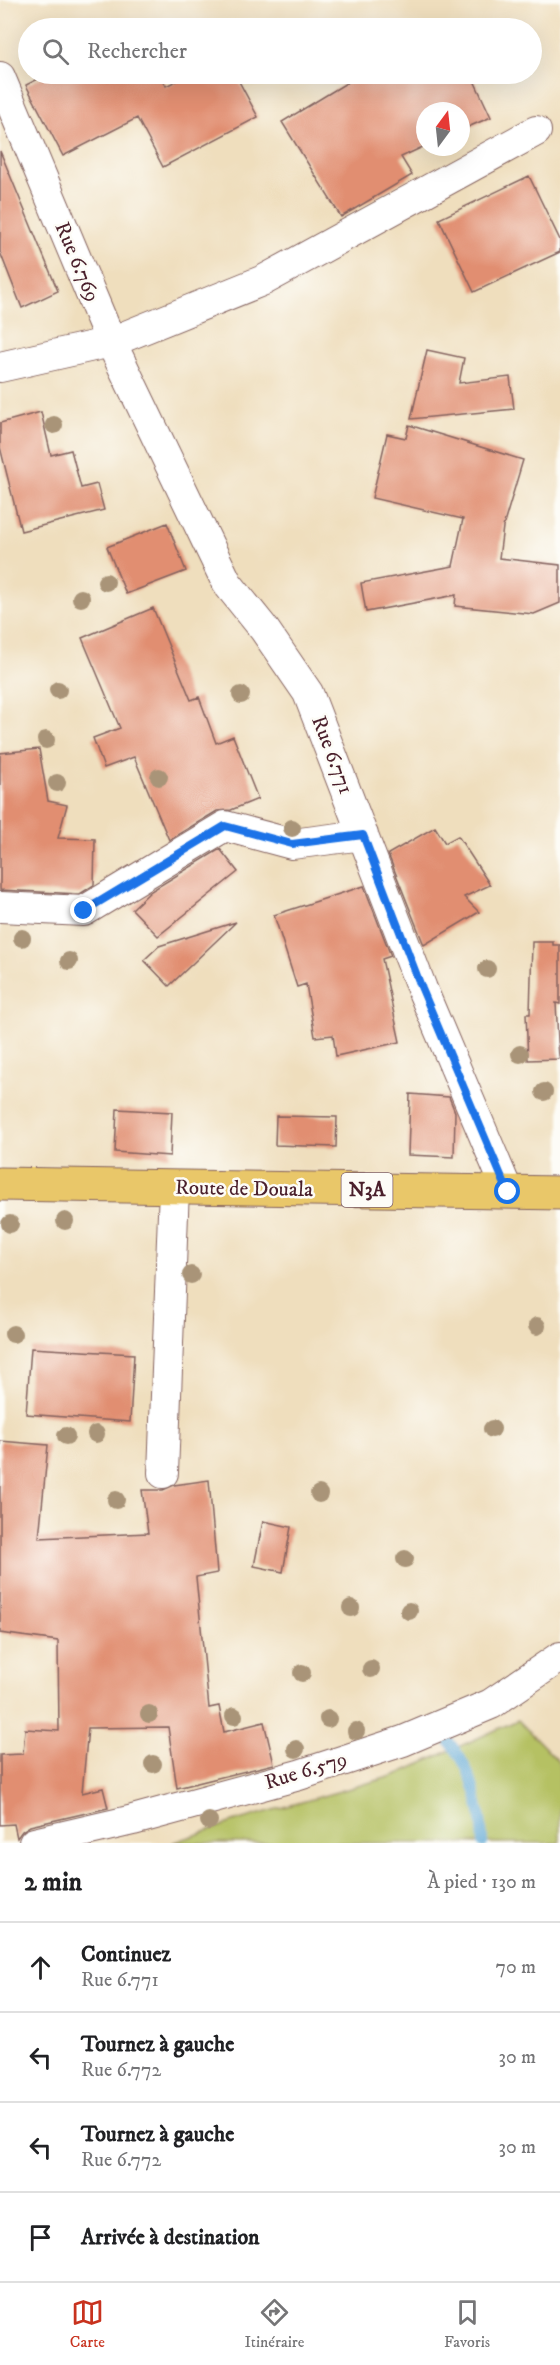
<!DOCTYPE html>
<html lang="fr">
<meta charset="utf-8">
<style>
body{margin:0;font-family:"IM FELL DW Pica",serif;background:#f2f2f2;color:#202124}
.compass{position:absolute;left:416px;top:102px;width:54px;height:54px;border-radius:50%;background:#fff;box-shadow:0 6px 24px #0002;rotate:15deg}
.stop{position:absolute;width:18px;height:18px;margin:-14px;border:4px solid #1a73e8;border-radius:50%;background:#fff}
.stop.end{background:#1a73e8;border-color:#fff;box-shadow:0 2px 6px #0008}
.list{margin:0;padding:0;list-style:none}
h2{display:flex;justify-content:space-between;align-items:center;height:78px;margin:0;padding:0 24px;font-size:26px}
h2 small{font-size:20px;font-weight:400;color:#757577}
.list li{display:grid;grid-template-columns:39px 1fr auto;gap:18px;align-items:center;box-sizing:border-box;height:90px;padding:0 24px;border-top:2px solid #e0e0e0}
.list b{display:block;font-size:22px;white-space:nowrap}
.list p{margin:0;font-size:20px;white-space:nowrap;color:#757577}
.list em{font-size:20px;font-style:normal;color:#757577}
.icon{flex:none;width:33px;height:33px;fill:none;stroke:currentColor;stroke-width:2;stroke-linecap:round;stroke-linejoin:round}
.map{position:relative;flex:none;width:560px;height:1843px;overflow:hidden}
.search{position:absolute;background:#fff;box-shadow:0 6px 24px #0002;left:18px;right:18px;top:18px;height:66px;display:flex;align-items:center;gap:15px;box-sizing:border-box;padding:0 21px;border-radius:33px;color:#757577;font-size:22px}
.sheet{height:438px;background:#fff}
nav{display:flex;justify-content:space-around;align-items:center;box-sizing:border-box;height:84px;border-top:2px solid #e0e0e0;background:#fff;font-size:16px;color:#757577}
nav a{display:grid;justify-items:center;gap:3px}
nav .on{color:#c8321e}
.map>svg:first-child{display:block}
.green{fill:#b5c163;stroke:#807047;stroke-width:1.5}
.lines{fill:none;stroke-linecap:round;stroke-linejoin:round}
.stream{stroke:#5ea7d5;stroke-width:10}
.building{fill:#e18e71}
.street-casing{stroke:#84625e;stroke-width:32}
.highway-casing{stroke:#84625e;stroke-width:35}
.street{stroke:#fff;stroke-width:30}
.highway{stroke:#e9c769;stroke-width:33}
.tree{fill:#a99478}
.route{stroke:#1a73e8;stroke-width:8}
.labels{text-anchor:middle;dominant-baseline:central;stroke-width:5;stroke-linejoin:round;paint-order:stroke}
.shield{fill:#fdfcf7;stroke:#806168;stroke-width:1.5}
.shield-label{font-size:20px;font-weight:bold;fill:#4a1f2b}
.street-label{font-size:21px;fill:#4a1f2b;stroke:#fdfcf7}
</style>
<div class="map">
<svg width="560" height="1843" viewBox="0 0 560 1843">
<rect width="100%" height="100%" fill="#fdfcf7"/>
<filter id="ink" filterUnits="userSpaceOnUse"><feTurbulence type="fractalNoise" baseFrequency=".0167" numOctaves="2"/><feDisplacementMap in="SourceGraphic" scale="12" xChannelSelector="R" yChannelSelector="G"/><feConvolveMatrix kernelMatrix="1 2 1 2 8 2 1 2 1" color-interpolation-filters="sRGB"/></filter>
<filter id="wash" filterUnits="userSpaceOnUse"><feTurbulence type="fractalNoise" baseFrequency=".008" numOctaves="4" result="noise"/><feDisplacementMap in="SourceGraphic" scale="24" xChannelSelector="R" yChannelSelector="G"/><feGaussianBlur stdDeviation="1.35" result="paint"/><feColorMatrix in="noise" values="0 0 0 0 0 0 0 0 0 0 0 0 0 0 0 0 0 1.4 0 .05"/><feComposite in="paint" operator="in"/></filter>
<g filter="url(#wash)">
<rect width="100%" height="100%" fill="#efdebd"/>
<path class="green" d="M518,1720L557,1760L560,1767V1843H172L239,1820L396,1775Z"/>
<g class="lines">
<path class="stream" d="M437,1730C469,1756 482,1803 483,1843"/>
</g>
<g id="blocks">
<path class="building" d="M48,74H160L166,86L190,74H235L258,117L163,167L137,118L63,156L26,85Z
M361,74H471L491,117L461,130V111H425V146L401,157L412,175L341,217L282,122Z
M0,151L58,291L22,308L0,252Z
M529,176L560,240V252L474,292L439,219Z
M427,350L464,358L459,383L510,377L514,409L411,419Z
M41,412L51,455L71,450L81,488L97,484L104,510L21,531L0,447V423Z
M409,425L523,460L503,527L499,558L560,565V603L534,614L455,606L456,595L366,612L361,583L453,566L463,519L372,498L387,434L406,438Z
M167,523L186,571L126,594L107,547Z
M153,608L191,700L199,697L216,743L233,736L258,799L231,810L217,811L169,840L134,757L104,768L93,738L120,728L82,638Z
M39,749L48,801L67,805L58,838L95,839L94,885L80,894L0,890V753Z
M435,827L445,843L458,836L490,885L464,897L479,912L424,945L388,854Z
M220,849L238,872L158,936L132,909L151,891Z
M364,886L391,956L382,959L400,1042L336,1056L333,1035L315,1037L306,984L297,987L274,915Z
M236,922L169,986L144,960L159,946Z
M532,942H553V945H560V1004L556,1003L559,1059L528,1060L526,1014H530Z
M410,1094L449,1097L455,1112L454,1157L408,1155Z
M117,1109L172,1112L170,1156L115,1152Z
M276,1116L337,1117L336,1147L275,1145Z
M31,1348L134,1354L130,1422L26,1414Z
M0,1441L48,1445L39,1538L148,1533L142,1490H163L174,1485L209,1480L217,1573L196,1577L209,1708L219,1706L224,1732L264,1722L274,1764L177,1788L168,1727L88,1728L82,1793L103,1788L108,1808L30,1826L22,1831L17,1838L14,1824L0,1825V1755L23,1754L25,1729L59,1731L58,1641L0,1633Z
M263,1521L291,1527L283,1572L254,1566Z"/>
</g>
</g>
<g filter="url(#ink)">
<use href="#blocks" fill-opacity="0" stroke="#84625e" stroke-width="1.5"/>
<g class="lines">
<defs>
<path id="street" d="M0,77L111,342L0,367
M0,907L84,911L225,826L292,844L363,835
M508,1192L422,989L308,693L264,629L227,583L111,342L264,280L536,131
M163,1473L174,1188
M34,1843L133,1820L299,1775L403,1741L491,1704L560,1657"/>
<path id="highway" d="M0,1184L560,1193"/>
</defs>
<use href="#street" class="street-casing"/>
<use href="#highway" class="highway-casing"/>
<use href="#street" class="street"/>
<use href="#highway" class="highway"/>
</g>
<g class="tree">
<circle cx="54" cy="425" r="9"/>
<circle cx="106" cy="582" r="9"/>
<circle cx="81" cy="598" r="9"/>
<circle cx="58" cy="690" r="9"/>
<circle cx="241" cy="695" r="9"/>
<circle cx="46" cy="740" r="9"/>
<circle cx="159" cy="777" r="9"/>
<circle cx="57" cy="783" r="9"/>
<circle cx="292" cy="828" r="9"/>
<circle cx="22" cy="938" r="9"/>
<circle cx="69" cy="961" r="9"/>
<circle cx="487" cy="969" r="9"/>
<circle cx="520" cy="1054" r="9"/>
<circle cx="544" cy="1092" r="9"/>
<circle cx="65" cy="1221" r="9"/>
<circle cx="10" cy="1224" r="9"/>
<circle cx="191" cy="1275" r="9"/>
<circle cx="537" cy="1326" r="9"/>
<circle cx="13" cy="1334" r="9"/>
<circle cx="492" cy="1429" r="9"/>
<circle cx="96" cy="1434" r="9"/>
<circle cx="66" cy="1436" r="9"/>
<circle cx="319" cy="1494" r="9"/>
<circle cx="116" cy="1500" r="9"/>
<circle cx="405" cy="1559" r="9"/>
<circle cx="351" cy="1608" r="9"/>
<circle cx="409" cy="1611" r="9"/>
<circle cx="371" cy="1669" r="9"/>
<circle cx="302" cy="1673" r="9"/>
<circle cx="149" cy="1714" r="9"/>
<circle cx="234" cy="1716" r="9"/>
<circle cx="328" cy="1719" r="9"/>
<circle cx="356" cy="1731" r="9"/>
<circle cx="296" cy="1749" r="9"/>
<circle cx="153" cy="1764" r="9"/>
<circle cx="209" cy="1821" r="9"/>
</g>
</g>
<g class="lines" filter="url(#ink)">
<path class="route" d="M84,911L225,826L292,844L363,835L422,989L508,1192"/>
</g>
<g class="labels">
<rect class="shield" x="341.5" y="1173" width="51" height="34" rx="4.5"/>
<g class="shield-label">
<text x="367" y="1190">N3A</text>
</g>
<g class="street-label">
<text transform="translate(77 262) rotate(67)">Rue 6.769</text>
<text transform="translate(332 755) rotate(69)">Rue 6.771</text>
<text transform="translate(244 1189) rotate(1)">Route de Douala</text>
<text transform="translate(306 1771) rotate(-17)">Rue 6.579</text>
</g>
</g>
</svg>
<svg class="compass" viewBox="-18 -18 36 36"><path d="M0-13l5 13h-10z" fill="#e53935"/><path d="M0 13l5-13h-10z" fill="#757577"/></svg>
<div class="stop" style="left:508px;top:1192px"></div>
<div class="stop end" style="left:84px;top:911px"></div>
<div class="search"><svg class="icon" aria-label="search" viewBox="0 0 24 24"><circle cx="10" cy="10" r="6"/><path d="M15 15l6 6"/></svg>Rechercher</div>
</div>
<section class="sheet">
<h2>2 min<small>À pied · 130 m</small></h2>
<ul class="list">
<li><svg class="icon" aria-label="ahead" viewBox="0 0 24 24"><path d="M12 20V5M6 11l6-6 6 6"/></svg><div><b>Continuez</b><p>Rue 6.771</p></div><em>70 m</em></li>
<li><svg class="icon" aria-label="left" viewBox="0 0 24 24"><path d="M17 20v-9H6M10 6l-5 5 5 5"/></svg><div><b>Tournez à gauche</b><p>Rue 6.772</p></div><em>30 m</em></li>
<li><svg class="icon" aria-label="left" viewBox="0 0 24 24"><path d="M17 20v-9H6M10 6l-5 5 5 5"/></svg><div><b>Tournez à gauche</b><p>Rue 6.772</p></div><em>30 m</em></li>
<li><svg class="icon" aria-label="arrive" viewBox="0 0 24 24"><path d="M6 21V4h12l-3 4 3 4H6"/></svg><div><b>Arrivée à destination</b></div></li>
</ul>
</section>
<nav>
<a class="on"><svg class="icon" aria-label="map" viewBox="0 0 24 24"><path d="M3 6l6-2 6 2 6-2v14l-6 2-6-2-6 2zM9 4v14M15 6v14"/></svg>Carte</a>
<a><svg class="icon" aria-label="directions" viewBox="0 0 24 24"><path d="M12 3l9 9-9 9-9-9zM9 14v-3h6M13 9l2 2-2 2"/></svg>Itinéraire</a>
<a><svg class="icon" aria-label="saved" viewBox="0 0 24 24"><path d="M7 4h10v16l-5-4-5 4z"/></svg>Favoris</a>
</nav>
